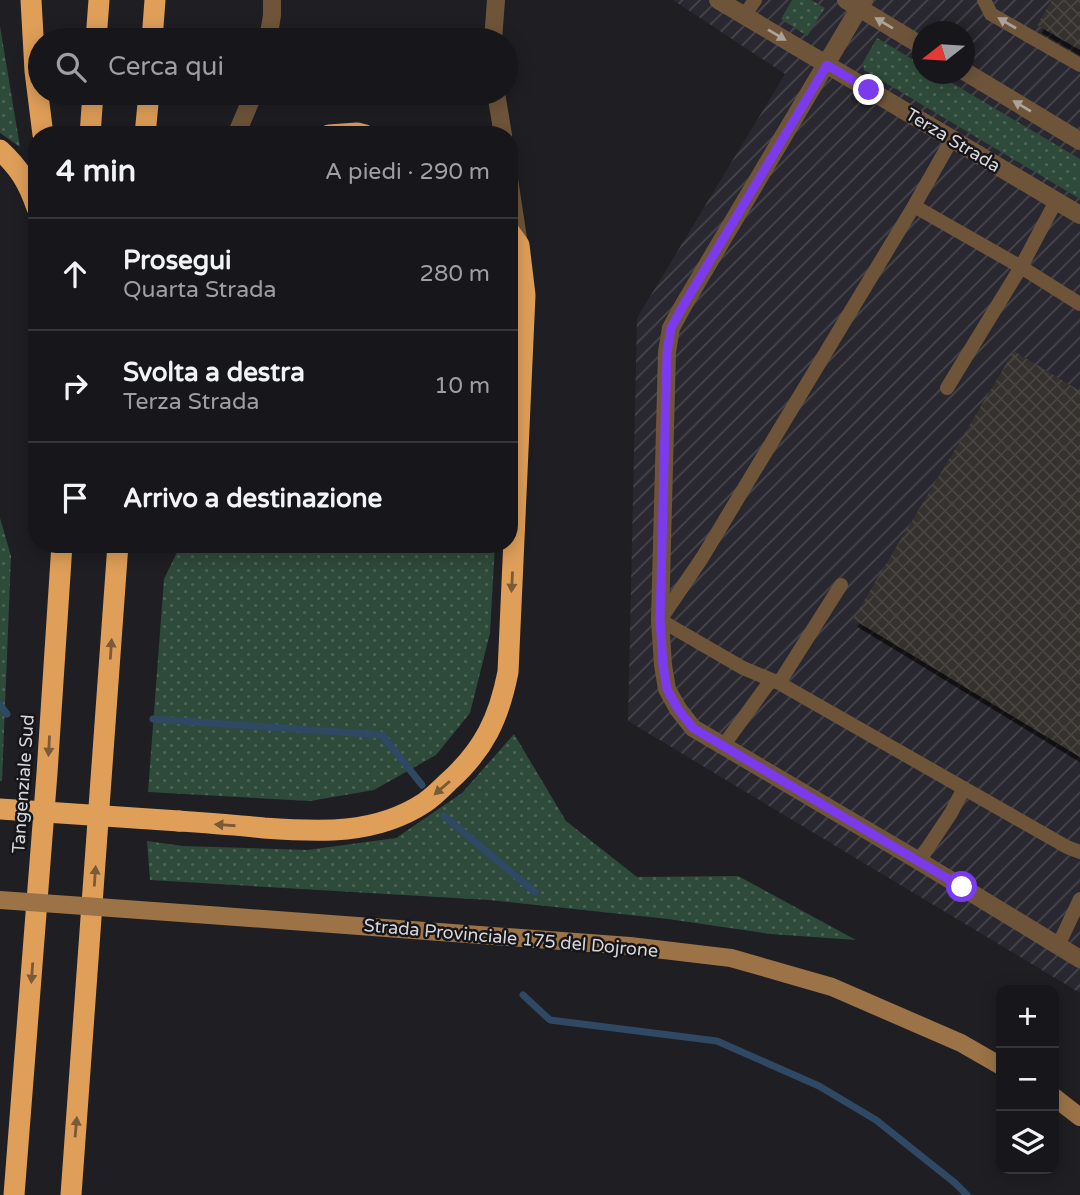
<!DOCTYPE html>
<html lang="it">
<meta charset="utf-8">
<style>
body{margin:0;font-family:"Varela Round",sans-serif;background:#242327;color:#f1f3f6}
.controls{position:absolute;right:21px;bottom:21px;display:grid;overflow:hidden;border-radius:14px;box-shadow:0 4px 18px #0003}
.controls button{width:63px;height:63px;display:grid;place-items:center;padding:0;border:0;border-bottom:2px solid #363539;background:#17161a;color:#f1f3f6;font:35px sans-serif}
.compass{position:absolute;left:912px;top:21px;width:63px;height:63px;border-radius:50%;background:#17161a;box-shadow:0 4px 18px #0003;rotate:253deg}
.stop{position:absolute;width:21px;height:21px;margin:-16px;border:5px solid #7c3aed;border-radius:50%;background:#fff}
.stop.end{background:#7c3aed;border-color:#fff;box-shadow:0 2px 7px #0008}
.list{margin:0;padding:0;list-style:none}
h2{display:flex;justify-content:space-between;align-items:center;height:91px;margin:0;padding:0 28px;font-size:30px}
h2 small{font-size:23px;font-weight:400;color:#9e9fa2}
.list li{display:grid;grid-template-columns:46px 1fr auto;gap:21px;align-items:center;box-sizing:border-box;height:112px;padding:0 28px;border-top:2px solid #363539}
.list b{display:block;font-size:26px;white-space:nowrap}
.list p{margin:0;font-size:23px;white-space:nowrap;color:#9e9fa2}
.list em{font-size:23px;font-style:normal;color:#9e9fa2}
.icon{flex:none;width:38px;height:38px;fill:none;stroke:currentColor;stroke-width:2;stroke-linecap:round;stroke-linejoin:round}
.map{position:relative;flex:none;width:1080px;height:1195px;overflow:hidden}
.search{position:absolute;background:#17161a;box-shadow:0 4px 18px #0003;left:28px;top:28px;width:490px;height:77px;display:flex;align-items:center;gap:18px;box-sizing:border-box;padding:0 24px;border-radius:38px;color:#9e9fa2;font-size:26px}
.panel{position:absolute;background:#17161a;box-shadow:0 4px 18px #0003;left:28px;top:126px;width:490px;height:427px;border-radius:28px}
.map>svg:first-child{display:block}
.industrial{fill:url(#industrial-furrows);fill-rule:evenodd}
.grass{fill:url(#grass-dots)}
.lines{fill:none;stroke-linecap:round;stroke-linejoin:round}
.stream{stroke:#2f4964;stroke-width:7}
.building{fill:url(#building-cross-hatch);filter:url(#shadow)}
.lane{stroke:#6e553a;stroke-width:14}
.street{stroke:#6e553a;stroke-width:18}
.secondary{stroke:#9c7347;stroke-width:18}
.highway{stroke:#df9f59;stroke-width:21}
.secondary-bridge{stroke:#9c7347;stroke-width:18}
.highway-bridge{stroke:#df9f59;stroke-width:21}
.oneway{fill:#ada299}
.oneway2{fill:#7a5a39}
.route{stroke:#7c3aed;stroke-width:9}
.labels{text-anchor:middle;dominant-baseline:central;stroke-width:5;stroke-linejoin:round;paint-order:stroke}
.street-label{font-size:18px;fill:#d7d6d9;stroke:#161519}
</style>
<div class="map">
<svg width="1080" height="1195" viewBox="0 0 1080 1195">
<defs>
<pattern id="industrial-furrows" width="10" height="10" patternUnits="userSpaceOnUse" patternTransform="scale(1.75)"><rect width="10" height="10" fill="#29272f"/><path d="M-1 1l2-2M0 10L10 0M9 11l2-2" fill="none" stroke="#47464d"/></pattern>
<pattern id="grass-dots" width="8" height="8" patternUnits="userSpaceOnUse" patternTransform="scale(1.75)"><rect width="8" height="8" fill="#2e4a3a"/><path d="M2 2h.1M6 6h.1" fill="none" stroke="#4c6356" stroke-width="1.8" stroke-linecap="round"/></pattern>
<pattern id="building-cross-hatch" width="8" height="8" patternUnits="userSpaceOnUse" patternTransform="scale(1.75)"><rect width="8" height="8" fill="#35302e"/><path d="M0 0l8 8M0 8l8-8" fill="none" stroke="#484442"/></pattern>
<filter id="shadow"><feDropShadow dx="4.5" dy="8" stdDeviation="0" flood-color="#0009"/></filter>
</defs>
<rect width="100%" height="100%" fill="#1f1e22"/>
<path class="industrial" d="M673,0H1080V993L628,721L637,318L785,74ZM922,32H964V74H922Z"/>
<path class="grass" d="M792,0H811L825,8L807,36L781,19Z
M0,26L20,147L0,133Z
M877,38L922,65V74H937L1080,159V199L864,70L863,62Z
M0,518L11,556L2,781H0Z
M181,544H495L490,633L470,713L436,755L374,790L310,801L148,792L164,579Z
M514,734L566,821L637,877L738,876L856,940L770,934L668,919L489,900L150,880L147,841L183,846L307,850L396,838L462,793Z"/>
<g class="lines">
<path class="stream" d="M0,705L7,714
M153,719L382,735L422,785
M444,816L535,892
M523,995L550,1020L717,1041L819,1086L876,1120L955,1183L967,1195"/>
</g>
<path class="building" d="M1052,0H1080V50L1037,25Z
M1014,351L1080,391V757L853,619Z"/>
<g class="lines">
<path class="lane" d="M984,0L991,14L1080,65
M744,16L755,0
M952,139L914,206L702,558L660,620L743,668L779,683L1067,847L1080,852
M914,206L1021,267L1080,304
M947,388L1021,267L1056,201
M779,683L841,585
M723,746L771,680
M919,861L951,813L964,788
M1058,946L1080,899"/>
<path class="street" d="M718,0L1080,215
M846,0L922,46
M864,0L683,306L671,328L667,352L660,620L663,665L667,689L678,709L693,728L919,861L1080,959
M268,40L272,15V0
M493,40L496,0
M964,71L1080,141
M496,93L503,135
M236,135L254,93
M509,179L519,245"/>
<path class="secondary" d="M209,915L630,946L731,958L832,987L961,1043L1001,1066
M1054,1097L1080,1117"/>
<path class="highway" d="M31,0L35,71L43,135
M96,40L99,0
M152,40L155,0
M90,135L93,93
M145,135L149,93
M329,135L357,133L365,135
M0,150C20,169 28,182 37,208
M179,821C207,823 236,825 264,828C320,832 375,835 424,803C433,797 441,789 448,782C484,750 499,718 508,672L525,295L519,245L509,231
M14,1195L47,773L62,544
M71,1195L118,544"/>
<path class="secondary-bridge" d="M0,900L209,915"/>
<path class="highway-bridge" d="M0,809L179,821"/>
</g>
<defs><path id="oneway-solid" d="M-6-.8H1V-3.2L6.5 0L1 3.2V.8H-6Z" transform="scale(1.75)"/></defs>
<g class="oneway">
<use href="#oneway-solid" transform="translate(884 23) rotate(-149)"/>
<use href="#oneway-solid" transform="translate(1007 23) rotate(-150)"/>
<use href="#oneway-solid" transform="translate(777 35) rotate(31)"/>
<use href="#oneway-solid" transform="translate(1022 106) rotate(-149)"/>
</g>
<g class="oneway2">
<use href="#oneway-solid" transform="translate(512 582) rotate(93)"/>
<use href="#oneway-solid" transform="translate(111 649) rotate(-86)"/>
<use href="#oneway-solid" transform="translate(49 746) rotate(93)"/>
<use href="#oneway-solid" transform="translate(442 788) rotate(139)"/>
<use href="#oneway-solid" transform="translate(225 825) rotate(-176)"/>
<use href="#oneway-solid" transform="translate(95 876) rotate(-86)"/>
<use href="#oneway-solid" transform="translate(32 973) rotate(94)"/>
<use href="#oneway-solid" transform="translate(76 1127) rotate(-85)"/>
</g>
<g class="lines">
<path class="route" d="M869,90L827,65L683,306L671,328L667,352L660,620L663,665L667,689L678,709L693,728L962,887"/>
</g>
<g class="labels">
<g class="street-label">
<text transform="translate(953 140) rotate(31)">Terza Strada</text>
<text transform="translate(23 784) rotate(-86)">Tangenziale Sud</text>
<text transform="translate(511 938) rotate(5)">Strada Provinciale 175 del Dojrone</text>
</g>
</g>
</svg>
<div class="controls">
<button>+</button>
<button>−</button>
<button><svg class="icon" aria-label="layers" viewBox="0 0 24 24"><path d="M12 4l9 5-9 5-9-5zM3 14l9 5 9-5"/></svg></button>
</div>
<svg class="compass" viewBox="-18 -18 36 36"><path d="M0-13l5 13h-10z" fill="#e53935"/><path d="M0 13l5-13h-10z" fill="#9e9fa2"/></svg>
<div class="stop" style="left:962px;top:887px"></div>
<div class="stop end" style="left:869px;top:90px"></div>
<div class="search"><svg class="icon" aria-label="search" viewBox="0 0 24 24"><circle cx="10" cy="10" r="6"/><path d="M15 15l6 6"/></svg>Cerca qui</div>
<section class="panel">
<h2>4 min<small>A piedi · 290 m</small></h2>
<ul class="list">
<li><svg class="icon" aria-label="ahead" viewBox="0 0 24 24"><path d="M12 20V5M6 11l6-6 6 6"/></svg><div><b>Prosegui</b><p>Quarta Strada</p></div><em>280 m</em></li>
<li><svg class="icon" aria-label="right" viewBox="0 0 24 24"><path d="M7 20v-9h11M14 6l5 5-5 5"/></svg><div><b>Svolta a destra</b><p>Terza Strada</p></div><em>10 m</em></li>
<li><svg class="icon" aria-label="arrive" viewBox="0 0 24 24"><path d="M6 21V4h12l-3 4 3 4H6"/></svg><div><b>Arrivo a destinazione</b></div></li>
</ul>
</section>
</div>
